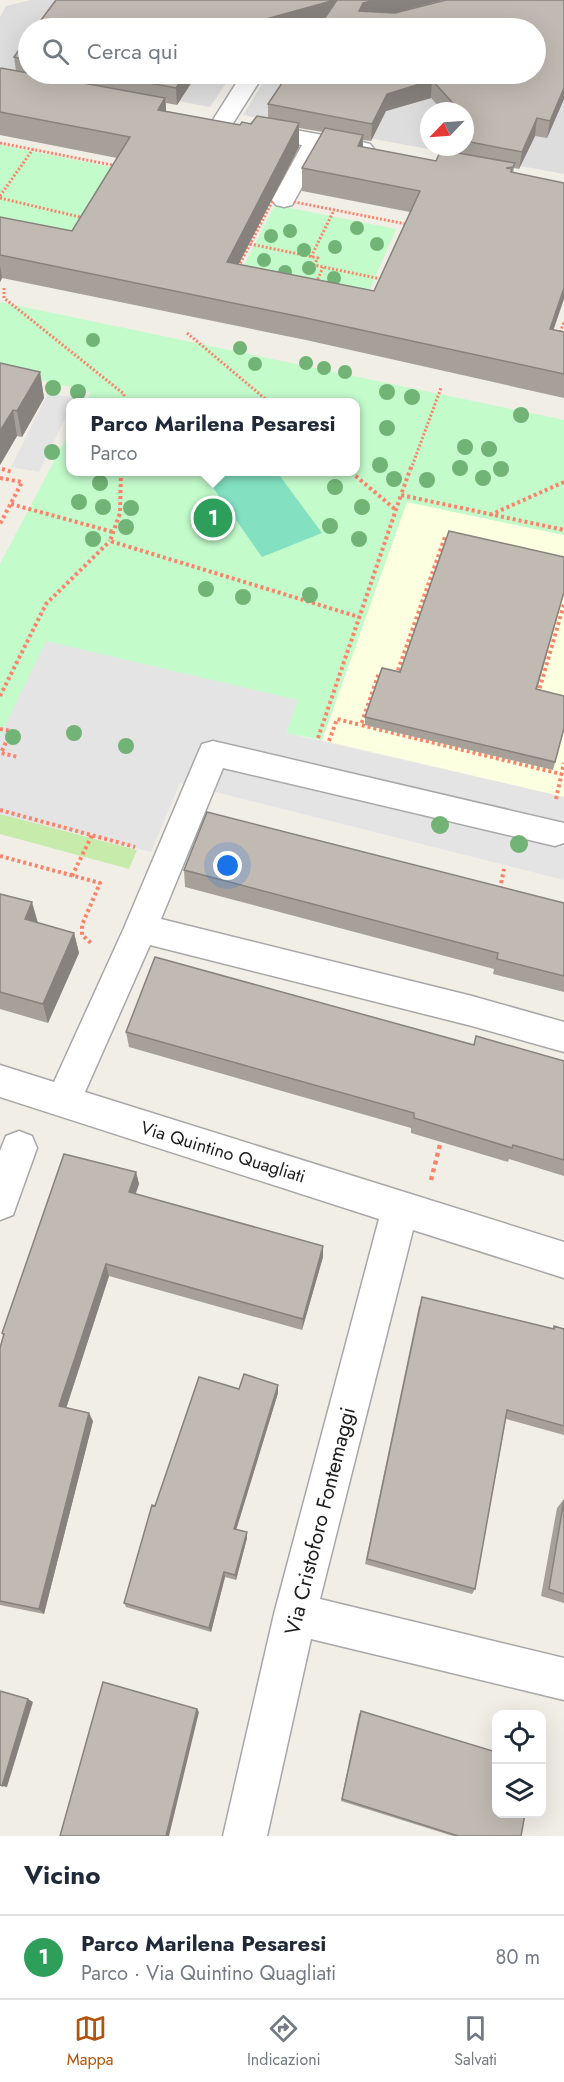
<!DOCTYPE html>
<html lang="it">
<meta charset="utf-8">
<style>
body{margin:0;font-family:Jost,sans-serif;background:#f2f2f3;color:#1f2937}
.controls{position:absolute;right:18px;bottom:18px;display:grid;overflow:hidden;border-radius:12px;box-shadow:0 6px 24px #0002}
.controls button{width:54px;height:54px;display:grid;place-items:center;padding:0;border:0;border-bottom:2px solid #e0e1e3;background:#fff;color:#1f2937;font:30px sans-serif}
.compass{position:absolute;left:420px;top:102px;width:54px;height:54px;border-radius:50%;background:#fff;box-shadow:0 6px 24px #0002;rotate:245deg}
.you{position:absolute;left:228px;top:866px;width:21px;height:21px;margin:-15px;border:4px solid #fff;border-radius:50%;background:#1a73e8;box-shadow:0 0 0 9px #1a73e833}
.badge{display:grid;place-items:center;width:39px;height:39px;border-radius:50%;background:#b45309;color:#fff;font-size:20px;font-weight:700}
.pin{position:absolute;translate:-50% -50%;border:3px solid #fff;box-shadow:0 2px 6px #0006}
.popup{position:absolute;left:66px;top:398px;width:294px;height:78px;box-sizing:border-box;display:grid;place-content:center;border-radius:12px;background:#fff;filter:drop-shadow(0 2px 4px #0005);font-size:20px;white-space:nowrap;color:#747a83}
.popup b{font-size:22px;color:#1f2937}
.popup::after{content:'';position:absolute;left:50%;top:100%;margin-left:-12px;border:12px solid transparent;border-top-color:#fff}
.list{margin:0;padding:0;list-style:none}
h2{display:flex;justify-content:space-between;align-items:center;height:78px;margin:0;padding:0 24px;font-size:26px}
h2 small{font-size:20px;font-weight:400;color:#747a83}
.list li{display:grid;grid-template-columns:39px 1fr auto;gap:18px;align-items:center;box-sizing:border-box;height:84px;padding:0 24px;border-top:2px solid #e0e1e3}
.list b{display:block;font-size:22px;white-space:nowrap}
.list p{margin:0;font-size:20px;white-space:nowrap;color:#747a83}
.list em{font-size:20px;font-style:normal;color:#747a83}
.icon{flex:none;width:33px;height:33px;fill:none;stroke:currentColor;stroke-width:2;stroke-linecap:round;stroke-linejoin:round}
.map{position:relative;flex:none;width:564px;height:1836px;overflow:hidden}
.search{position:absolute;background:#fff;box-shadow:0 6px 24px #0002;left:18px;right:18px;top:18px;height:66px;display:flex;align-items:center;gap:15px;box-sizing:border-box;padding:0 21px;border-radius:33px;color:#747a83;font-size:22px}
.sheet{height:162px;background:#fff}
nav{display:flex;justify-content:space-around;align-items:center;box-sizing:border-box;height:84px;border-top:2px solid #e0e1e3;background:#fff;font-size:16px;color:#747a83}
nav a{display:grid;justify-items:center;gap:3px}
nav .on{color:#b45309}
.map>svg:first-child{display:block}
.residential{fill:#dedddd;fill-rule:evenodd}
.education{fill:#fdffe1}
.grass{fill:#c7ebab}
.park{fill:#c3fbcb}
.pitch{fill:#83e1c2}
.parking{fill:#e4e4e4}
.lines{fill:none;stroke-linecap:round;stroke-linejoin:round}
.minor-casing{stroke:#a7a7a7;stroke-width:3}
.path-far2{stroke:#fc836b;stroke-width:3;stroke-dasharray:2 2;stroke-linecap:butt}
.path-far1{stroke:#fc836b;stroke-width:4;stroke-dasharray:3 3;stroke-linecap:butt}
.path{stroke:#fc836b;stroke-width:4.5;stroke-dasharray:4 4;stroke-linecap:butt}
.minor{fill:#fff;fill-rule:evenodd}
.tree{fill:#72b376}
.wall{fill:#a6a099;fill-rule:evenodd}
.shaded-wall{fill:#87827d}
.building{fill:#c1bab2;stroke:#87827d;stroke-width:1.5}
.labels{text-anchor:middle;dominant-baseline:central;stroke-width:6;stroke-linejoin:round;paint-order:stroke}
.street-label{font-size:18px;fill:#202020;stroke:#fff}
.near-street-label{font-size:21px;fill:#202020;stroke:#fff}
</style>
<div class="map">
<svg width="564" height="1836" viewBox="0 0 564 1836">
<rect width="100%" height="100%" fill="#f1eee6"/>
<path class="residential" d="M31,0H432L326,28H28V72L0,67V17L6,6Z
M564,0V174L243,115L265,79L272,74H536V28ZM429,111H465V147H429Z
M36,74H232L210,107Z"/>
<path class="education" d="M407,502L564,535V797L322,740Z"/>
<path class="grass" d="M0,814L137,850L129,869L0,834Z"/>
<path class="park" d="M0,145L116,168L69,246L0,232Z
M275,205L396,229L363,305L237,279Z
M0,302L564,420V535L407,502L322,740L286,733L297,700L0,736V564L70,431V472H356V402H86L91,392L0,370Z"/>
<path class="pitch" d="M202,472H277L322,533L262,557Z"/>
<path class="parking" d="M48,393L75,398L39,472L11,467Z
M46,641L298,700L286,733L564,797V880L180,783L151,852L0,814V736Z"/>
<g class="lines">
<defs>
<path id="minor" d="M242,74H264L230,128H214L211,123Z
M256,123L362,142L370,144L374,149L370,154L362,156L323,149L292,205L284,207L276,205L272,200L302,145L248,135L245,130L248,125Z
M213,741L564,823V843L555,846L223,768L161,919L472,996L564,1022V1052L472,1026L150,945L85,1092L564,1242V1278L413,1230L320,1599L564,1658V1700L311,1639L267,1836H223L274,1614L379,1219L0,1097V1065L54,1082L124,928L198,753L202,744Z
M19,1131L32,1136L37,1148L13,1215L0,1220V1151L6,1136Z"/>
</defs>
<use href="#minor" class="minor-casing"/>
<path class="path-far2" d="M0,143L117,166
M0,196L33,149
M0,198L84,218
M274,198L406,224L367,310L231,281Z
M250,244L318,258L314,265L381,279
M311,257L334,210
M316,283L323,267
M4,288V298L124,394V402
M187,333L269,402
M559,336L564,322
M411,469L441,388"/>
<path class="path-far1" d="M411,467L401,495L564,530
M2,469L12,472
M121,472L120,513L110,541L359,617
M351,472L396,510
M0,478L22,482L0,524
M11,504L113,532
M490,515L564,482
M383,674L379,673L361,725L561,774
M396,676L445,537L452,539
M538,694L564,604
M0,696L46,604L110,541
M0,729L11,731L1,753L18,757
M318,738L401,495
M329,741L337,719L361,725
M556,799L564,763
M0,810L135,847
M0,856L100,883L82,925V935L92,944
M72,876L92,835
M500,889L504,869"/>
<path class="path" d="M431,1180L442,1137"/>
<use href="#minor" class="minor"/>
</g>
<g class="tree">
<circle cx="357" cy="228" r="7"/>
<circle cx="290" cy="231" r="7"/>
<circle cx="271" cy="236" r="7"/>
<circle cx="377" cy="244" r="7"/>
<circle cx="335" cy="247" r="7"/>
<circle cx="304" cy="250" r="7"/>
<circle cx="264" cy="260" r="7"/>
<circle cx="309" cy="268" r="7"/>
<circle cx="285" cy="272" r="7"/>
<circle cx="334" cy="278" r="7"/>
<circle cx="93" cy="340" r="7"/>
<circle cx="240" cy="348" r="7"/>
<circle cx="306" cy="363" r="7"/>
<circle cx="255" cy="364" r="7"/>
<circle cx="324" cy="368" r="7"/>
<circle cx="345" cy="372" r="7"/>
<circle cx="53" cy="388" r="8"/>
<circle cx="78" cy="392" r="8"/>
<circle cx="387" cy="392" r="8"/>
<circle cx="412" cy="397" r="8"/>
<circle cx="521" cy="415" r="8"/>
<circle cx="387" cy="428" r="8"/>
<circle cx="465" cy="447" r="8"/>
<circle cx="489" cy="449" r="8"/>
<circle cx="52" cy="452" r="8"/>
<circle cx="380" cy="465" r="8"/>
<circle cx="460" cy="468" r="8"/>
<circle cx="501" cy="469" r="8"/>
<circle cx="483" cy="478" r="8"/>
<circle cx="394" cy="479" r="8"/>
<circle cx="427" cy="480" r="8"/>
<circle cx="100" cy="483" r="8"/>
<circle cx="335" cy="487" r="8"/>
<circle cx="79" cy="502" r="8"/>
<circle cx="103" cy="507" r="8"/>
<circle cx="362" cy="507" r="8"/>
<circle cx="131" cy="508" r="8"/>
<circle cx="330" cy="526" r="8"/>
<circle cx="126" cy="527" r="8"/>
<circle cx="93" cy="539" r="8"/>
<circle cx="359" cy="539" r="8"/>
<circle cx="206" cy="589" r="8"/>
<circle cx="310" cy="595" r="8"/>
<circle cx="243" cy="597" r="8"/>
<circle cx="74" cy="733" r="8"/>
<circle cx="13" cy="737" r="8"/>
<circle cx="126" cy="746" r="8"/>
<circle cx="440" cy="825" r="9"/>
<circle cx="519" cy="844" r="9"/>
</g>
<path class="wall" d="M56,0H443L394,13L564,99L547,138L535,136L519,169L514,168L513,173L553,330L564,332V398L306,340L2,278L0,282V217L72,231L117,158L0,135V69L16,71L14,57L28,37V74H197L177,105L166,103V111L240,125L251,124L268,118V104L323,21L294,28H35ZM431,98L443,111H465V147H448V151L436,161L363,147V140L371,141L386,111ZM299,128L323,132L302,168V191L410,212L374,291L238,264L299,147Z
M0,363L40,372L44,398L22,437L17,436L0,465Z
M564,593L537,690L564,729L553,770L365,725V717L400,672Z
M184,870L564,903V992L493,974L494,969L185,887Z
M0,894L38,923L74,933L79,953L48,1023L0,1009Z
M126,1032L474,1045L564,1061V1176L509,1159L508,1162L411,1133V1128L129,1047Z
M136,1172L139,1184L135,1194L323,1257L302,1330L109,1276L66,1408L93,1421L44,1614L0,1605V1348L3,1336L2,1333Z
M419,1306L553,1329L554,1326L564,1329V1435L506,1419L475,1589L472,1594L365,1564Z
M239,1389L278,1393L236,1529L247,1532V1538L236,1580L225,1577L211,1632L126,1607L124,1603L155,1506Z
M564,1499V1603L541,1596L557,1508Z
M361,1711L521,1836H453L341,1801L359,1714Z"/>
<path class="shaded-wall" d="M335,0H337V17L294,28H241L244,25Z
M376,0H443L362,21L359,11L363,3Z
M185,74H197L177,105L176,88Z
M432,80L431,98L386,111L371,141L372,124L387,94Z
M564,88V99L547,138L550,121Z
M165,98L167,122L158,110Z
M537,118L535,136L519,169L522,152Z
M299,123V147L228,285L227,262Z
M363,135L362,159L358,146Z
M0,265L2,278L0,282Z
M564,288V299L546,352L550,329Z
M40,372L44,398L22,437L17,411Z
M13,410L17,436L0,465V431Z
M32,902L38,923L25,919Z
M74,933L79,953L48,1023L43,1004Z
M136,1172L139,1184L132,1205L129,1192Z
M323,1246V1257L302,1330L303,1319Z
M106,1264L109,1276L64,1415L59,1406Z
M278,1385V1393L235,1534L234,1529Z
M89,1413L93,1421L44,1614L39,1609Z
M247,1532V1538L236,1580L235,1575Z
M224,1572L225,1577L211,1632L209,1628Z
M28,1699L33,1702L7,1787L2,1786Z
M197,1709L199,1712L169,1836H166Z"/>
<path class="building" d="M56,0H335L244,25L241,28H35Z
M337,0H376L363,3L359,11L395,13L446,0H564V88L550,121L537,118L522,152L465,141V111H460L432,80L387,94L372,124L268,104L288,74H536V28H318Z
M28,37V60L14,57Z
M1,68L165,98L158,110L240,125L242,122L251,124L257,116L299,123L227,262L374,291L420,191L302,168L325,128L363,135L358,146L436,161L441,150L515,163L513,167L506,168L512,169L511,172L564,183V288L550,329L564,332V374L306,318L0,255V217L72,231L130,137L0,112V69Z
M100,74H185L176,88Z
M0,363L40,372L17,411L13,410L0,431Z
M449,531L564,557V592L536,689L564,696V728L555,762L365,717L382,668L400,672Z
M207,812L564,903V976L497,959L498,953L184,870Z
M0,894L32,902L25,919L74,933L43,1004L0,992Z
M155,957L474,1045L476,1036L564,1061V1160L513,1145L512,1148L414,1118V1113L126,1032Z
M64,1154L136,1172L129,1192L323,1246L303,1319L106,1264L59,1406L89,1413L39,1609L0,1601V1348L4,1334L2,1333Z
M422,1297L554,1329V1326L564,1329V1426L507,1410L475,1589L367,1559Z
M244,1374L278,1385L234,1529L247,1532L235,1575L224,1572L209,1628L124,1603L152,1505L155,1506L199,1377L239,1389Z
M564,1500V1594L549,1589Z
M103,1682L197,1709L166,1836H60Z
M0,1691L28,1699L2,1786L0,1785Z
M361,1711L496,1752V1814H525L521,1836H458L342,1799Z"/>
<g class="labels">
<g class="street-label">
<text transform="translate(223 1152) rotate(17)">Via Quintino Quagliati</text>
</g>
<g class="near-street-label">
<text transform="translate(320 1521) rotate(-76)">Via Cristoforo Fontemaggi</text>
</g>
</g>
</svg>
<div class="controls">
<button><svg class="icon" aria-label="locate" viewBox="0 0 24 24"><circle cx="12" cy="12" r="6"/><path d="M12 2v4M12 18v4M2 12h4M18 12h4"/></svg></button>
<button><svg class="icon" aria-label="layers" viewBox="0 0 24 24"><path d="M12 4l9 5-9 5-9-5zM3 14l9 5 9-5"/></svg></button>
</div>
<svg class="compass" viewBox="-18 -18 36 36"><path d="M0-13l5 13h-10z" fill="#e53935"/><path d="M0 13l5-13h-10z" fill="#747a83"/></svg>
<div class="you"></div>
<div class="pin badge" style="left:213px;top:518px;background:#2e9e5b">1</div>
<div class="popup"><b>Parco Marilena Pesaresi</b>Parco</div>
<div class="search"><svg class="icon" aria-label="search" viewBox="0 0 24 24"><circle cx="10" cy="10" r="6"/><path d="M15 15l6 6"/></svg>Cerca qui</div>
</div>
<section class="sheet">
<h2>Vicino<small></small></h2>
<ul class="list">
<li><span class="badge" style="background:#2e9e5b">1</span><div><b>Parco Marilena Pesaresi</b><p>Parco · Via Quintino Quagliati</p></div><em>80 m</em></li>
</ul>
</section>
<nav>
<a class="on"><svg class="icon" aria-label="map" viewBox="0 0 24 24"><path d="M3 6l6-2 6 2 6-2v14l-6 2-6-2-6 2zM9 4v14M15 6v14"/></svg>Mappa</a>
<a><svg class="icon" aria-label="directions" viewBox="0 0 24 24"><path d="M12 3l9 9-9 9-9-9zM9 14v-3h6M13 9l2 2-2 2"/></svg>Indicazioni</a>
<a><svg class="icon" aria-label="saved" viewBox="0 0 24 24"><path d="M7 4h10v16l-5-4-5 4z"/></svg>Salvati</a>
</nav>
